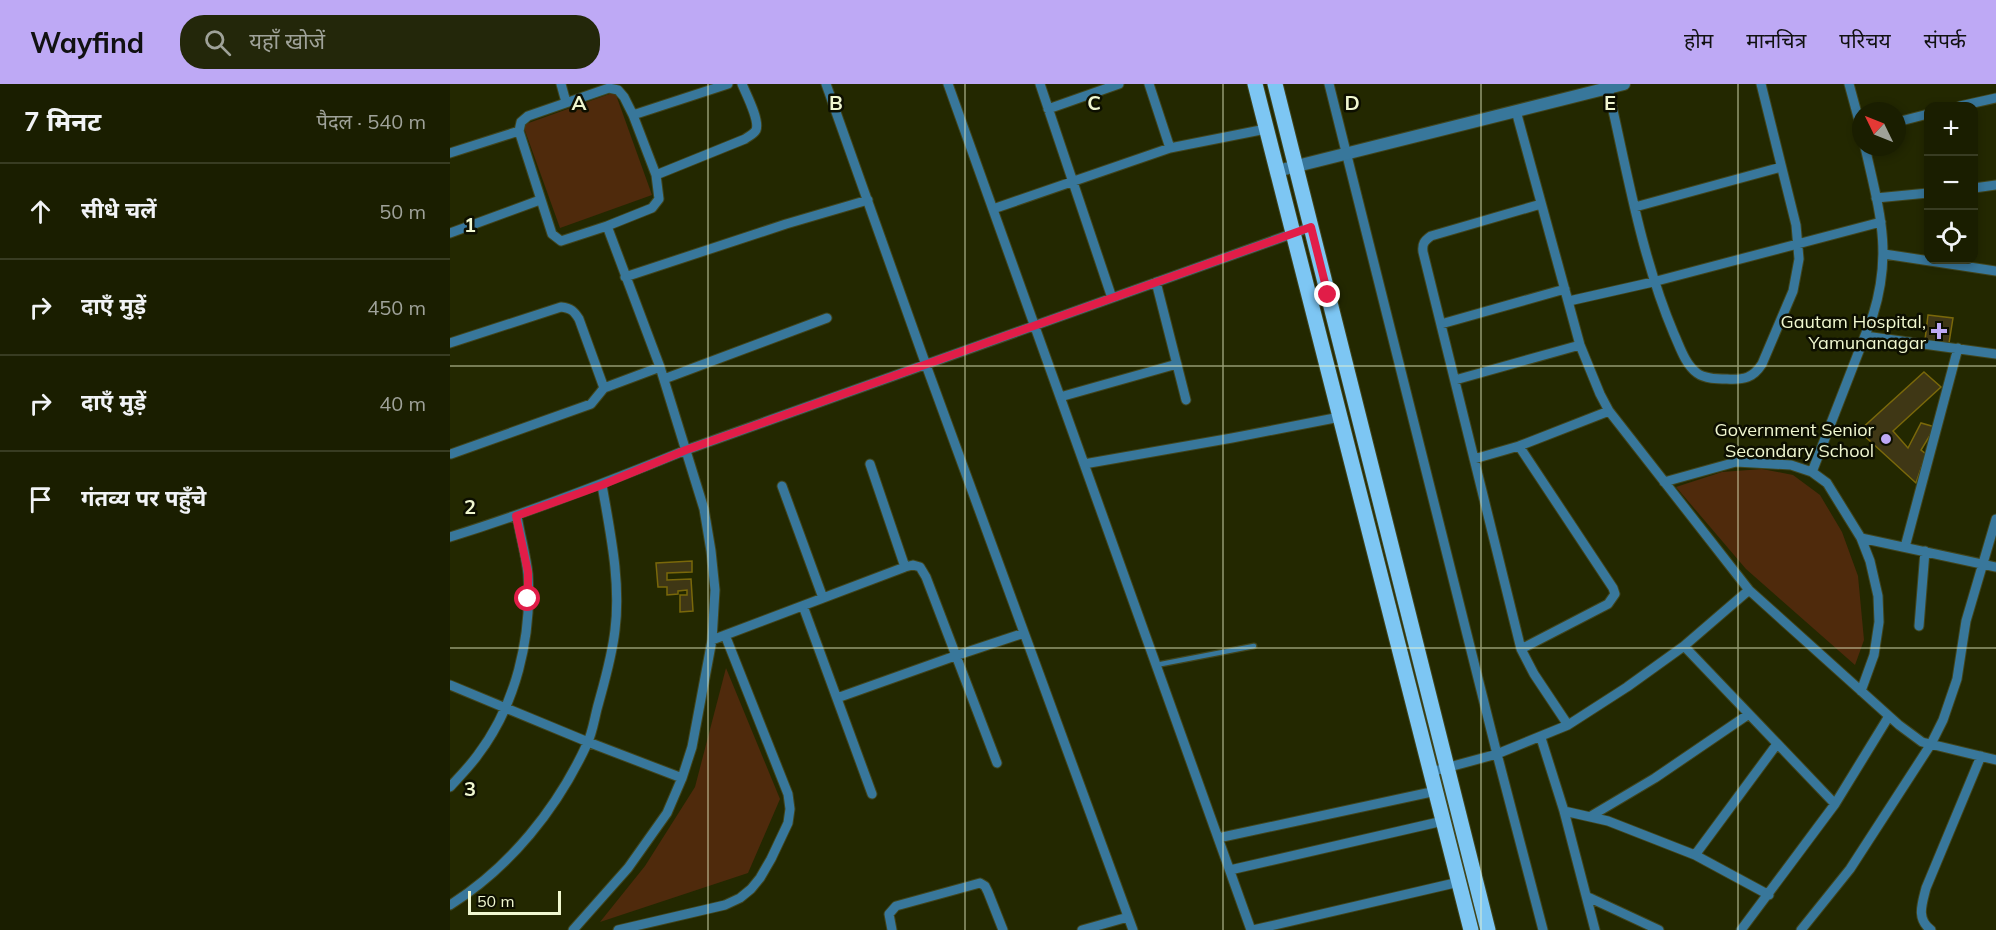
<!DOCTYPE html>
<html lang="hi">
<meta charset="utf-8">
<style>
body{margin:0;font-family:Mulish,"Noto Sans Devanagari",sans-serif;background:#23270a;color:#f1f3f6}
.controls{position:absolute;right:18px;top:18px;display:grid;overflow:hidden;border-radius:12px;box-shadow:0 3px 9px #0003}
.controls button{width:54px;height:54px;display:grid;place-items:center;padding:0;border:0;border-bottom:2px solid #383c22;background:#1a1e00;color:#f1f3f6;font:30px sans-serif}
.compass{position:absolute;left:1402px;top:18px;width:54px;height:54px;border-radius:50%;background:#1a1e00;box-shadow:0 3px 9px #0003;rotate:313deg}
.scale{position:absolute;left:18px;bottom:15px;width:93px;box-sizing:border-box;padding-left:6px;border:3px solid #f0f7d0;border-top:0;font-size:16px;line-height:21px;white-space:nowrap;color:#f0f7d0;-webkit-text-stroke:4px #0d0f00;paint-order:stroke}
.stop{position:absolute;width:18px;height:18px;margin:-14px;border:4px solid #e11d48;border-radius:50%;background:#fff}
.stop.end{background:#e11d48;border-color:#fff;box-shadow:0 2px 6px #0008}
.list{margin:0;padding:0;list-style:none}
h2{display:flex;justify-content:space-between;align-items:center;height:78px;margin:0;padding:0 24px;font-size:26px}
h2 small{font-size:20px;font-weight:400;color:#9fa299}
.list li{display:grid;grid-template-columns:39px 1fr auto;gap:18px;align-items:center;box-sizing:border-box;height:96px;padding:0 24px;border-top:2px solid #383c22}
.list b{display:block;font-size:22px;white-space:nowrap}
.list em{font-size:20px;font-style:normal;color:#9fa299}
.icon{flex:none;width:33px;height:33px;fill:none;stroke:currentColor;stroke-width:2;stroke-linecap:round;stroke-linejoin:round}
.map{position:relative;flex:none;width:1546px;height:846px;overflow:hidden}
header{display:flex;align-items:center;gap:36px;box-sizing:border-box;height:84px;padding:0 30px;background:#bea9f5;color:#111}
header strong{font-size:28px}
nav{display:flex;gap:33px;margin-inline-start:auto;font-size:21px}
.search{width:420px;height:54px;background:#23270a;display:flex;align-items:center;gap:15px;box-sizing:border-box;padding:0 21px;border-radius:24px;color:#9fa299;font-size:22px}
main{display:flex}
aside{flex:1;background:#1a1e00}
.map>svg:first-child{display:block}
.green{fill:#4f2a0c}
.building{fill:#3f3715;stroke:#7a680a;stroke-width:1.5}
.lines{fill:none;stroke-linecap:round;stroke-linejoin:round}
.service-casing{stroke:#40451d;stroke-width:7}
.minor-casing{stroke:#40451d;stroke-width:11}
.tertiary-casing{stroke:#40451d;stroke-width:14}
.primary-casing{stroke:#40451d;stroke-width:17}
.service{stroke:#38779b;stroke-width:4.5}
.minor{stroke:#38779b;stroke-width:9}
.tertiary{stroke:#38779b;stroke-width:12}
.primary{stroke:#7dc6f3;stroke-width:15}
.route{stroke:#e11d48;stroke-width:8}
.grid{fill:none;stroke:#f0f7d0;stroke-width:1.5;stroke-opacity:0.55}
.poi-dot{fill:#bea9f5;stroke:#0d0f00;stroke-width:2}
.labels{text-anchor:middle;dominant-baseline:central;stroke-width:5;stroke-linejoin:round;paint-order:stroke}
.poi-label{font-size:18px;fill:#f0f7d0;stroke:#0d0f00;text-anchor:end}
.grid-label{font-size:20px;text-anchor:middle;font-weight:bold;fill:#f0f7d0;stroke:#0d0f00;stroke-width:5;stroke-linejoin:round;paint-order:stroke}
</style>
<header>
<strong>Wayfind</strong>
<div class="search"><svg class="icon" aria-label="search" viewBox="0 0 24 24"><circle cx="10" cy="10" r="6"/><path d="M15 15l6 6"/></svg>यहाँ खोजें</div>
<nav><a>होम</a><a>मानचित्र</a><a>परिचय</a><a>संपर्क</a></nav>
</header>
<main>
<aside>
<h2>7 मिनट<small>पैदल · 540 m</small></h2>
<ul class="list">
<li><svg class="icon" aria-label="ahead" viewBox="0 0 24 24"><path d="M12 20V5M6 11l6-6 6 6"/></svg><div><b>सीधे चलें</b></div><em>50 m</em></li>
<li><svg class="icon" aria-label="right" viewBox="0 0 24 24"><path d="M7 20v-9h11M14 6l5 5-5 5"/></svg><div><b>दाएँ मुड़ें</b></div><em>450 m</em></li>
<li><svg class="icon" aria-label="right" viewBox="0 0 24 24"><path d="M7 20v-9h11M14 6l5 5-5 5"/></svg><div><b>दाएँ मुड़ें</b></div><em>40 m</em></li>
<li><svg class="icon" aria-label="arrive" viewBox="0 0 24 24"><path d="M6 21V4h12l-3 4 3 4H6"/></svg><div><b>गंतव्य पर पहुँचे</b></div></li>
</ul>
</aside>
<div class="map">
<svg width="1546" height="846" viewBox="0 0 1546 846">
<rect width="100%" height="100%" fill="#232800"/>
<path class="green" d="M165,8L202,111L110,144L73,41Z
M1312,385L1343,391L1370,411L1392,448L1408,492L1414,556L1405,581L1296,485L1226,403L1272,388Z
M276,584L330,715L298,789L150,838L195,782L245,703Z"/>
<path class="building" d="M1478,231L1503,234L1499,259L1475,256Z
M1474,288L1491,303L1443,347L1458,364L1471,339L1485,343L1471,366L1476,370L1466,399L1409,347Z
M242,477V488L217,489V496L241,495L243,527L230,528V511H237V506L228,507V510L217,511V503H208L206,479Z"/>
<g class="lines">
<defs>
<path id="service" d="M706,581L804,562"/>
<path id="minor" d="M111,0L116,18
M376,0L476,281L683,846
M498,0L801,846
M590,0L662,214
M699,0L720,64
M879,0L1047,670L1093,846
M1399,0L1411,44
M159,4L168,6L174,13L183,31L206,91L209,115L202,124L157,142L111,157L102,150L69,47L71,38L78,32Z
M1158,4C1177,87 1191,172 1224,250C1230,263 1235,280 1247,289C1255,295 1268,295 1277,295C1294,296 1303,294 1312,280L1343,207L1349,175L1346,141L1311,0
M1510,22L1546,14
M598,25L669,0
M1066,27L1130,261L1150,310L1159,327L1299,506L1449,641L1472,658L1546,676
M183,31L278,0
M1447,38L1478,30
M0,69L69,47
M206,91L295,55C299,52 304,50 306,46C310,36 296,10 292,0
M1524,104L1546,101
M1426,114L1478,109
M1091,120L981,152C974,157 972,160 973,168L1071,565L1084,590L1118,641
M1185,123L1331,83
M543,125L720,64L816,45
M0,149L90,116
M1434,170L1546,187
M175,193L336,140L418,116
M706,198L736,316
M1119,217L1203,198L1431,138
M991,240L1115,205
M1415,252L1546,270
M0,259L111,223C121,224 124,227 129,235L154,304
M214,295L377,234
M1005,296L1130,261
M610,313L727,280
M1069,362L1163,504L1165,510L1158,520L1071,565
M1,370L141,320L154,304L210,283
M1024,375L1069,362L1159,327
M420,380L455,483
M634,380L782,354L890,333
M1362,388L1423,231C1443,167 1429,126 1415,63
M1214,398L1286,378L1341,381L1362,388L1377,399L1411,454L1420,477L1428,512L1429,538L1424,571L1411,607
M332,402L373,514
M0,453C80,428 158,398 236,366L861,143
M1411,454L1546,483
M1455,463L1508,264
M353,522L422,710
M1469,542L1475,467
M262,556L455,483L463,481L470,483L476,493L547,679
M1234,562L1385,720
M0,601L138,658L232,694
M387,614L505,572L574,549
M1091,654L1114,727L1145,846
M981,688L1047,670L1118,641L1177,603L1234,562L1299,506
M0,703C9,693 19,683 27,672C66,621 82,554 78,490C76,471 70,451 67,432
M1114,727L1158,737L1245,771L1319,811
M1141,732L1205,694L1299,630
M768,754L986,707
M1245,771L1327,660
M780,786L993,737
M1138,813L1209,846
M0,821C60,783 107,725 137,660C142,650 144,637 147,625C154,599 162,573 165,546C171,497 160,448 152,401
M123,846L178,784L217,729L232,694L242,663L262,556L265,506L261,467L254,425L210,283L157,142
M168,846L275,821L290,814L301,805L310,794L321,775L338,739L340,725L338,710L275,551
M442,846L439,830L446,822L530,799L535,802L538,808L553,846
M632,846L678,833
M803,846L1009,798
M1291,846L1385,720L1439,632
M1351,846L1400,785L1481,660L1493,636L1507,595L1516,537L1546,435
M1481,846C1466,835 1472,820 1476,804L1531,672"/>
<path id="tertiary" d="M827,87L1174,0"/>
<path id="primary" d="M805,0L1021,846
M825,0L1038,846"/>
</defs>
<use href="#service" class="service-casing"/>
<use href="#minor" class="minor-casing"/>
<use href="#tertiary" class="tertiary-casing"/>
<use href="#primary" class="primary-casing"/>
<use href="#service" class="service"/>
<use href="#minor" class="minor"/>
<use href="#tertiary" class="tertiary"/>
<use href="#primary" class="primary"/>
</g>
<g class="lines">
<path class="route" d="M78,515V488L66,432L152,401L236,366L861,143L878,211"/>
</g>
<path class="grid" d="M258,0V846M515,0V846M773,0V846M1031,0V846M1288,0V846M0,282H1546M0,564H1546"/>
<g class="poi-dot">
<path d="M1486 238h6v6h6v6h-6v6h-6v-6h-6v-6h6z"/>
<circle cx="1436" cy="355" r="6"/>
</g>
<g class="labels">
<g class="poi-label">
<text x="1476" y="237">Gautam Hospital,<tspan x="1476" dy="21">Yamunanagar</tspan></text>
<text x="1424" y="345">Government Senior<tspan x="1424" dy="21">Secondary School</tspan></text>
</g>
</g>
<g class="grid-label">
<text x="129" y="26">A</text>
<text x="386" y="26">B</text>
<text x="644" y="26">C</text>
<text x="902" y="26">D</text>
<text x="1160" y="26">E</text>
<text x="20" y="148">1</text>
<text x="20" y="430">2</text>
<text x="20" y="712">3</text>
</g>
</svg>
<div class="controls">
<button>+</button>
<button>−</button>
<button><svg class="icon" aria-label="locate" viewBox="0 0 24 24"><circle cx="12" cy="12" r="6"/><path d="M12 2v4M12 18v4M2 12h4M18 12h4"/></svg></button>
</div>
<svg class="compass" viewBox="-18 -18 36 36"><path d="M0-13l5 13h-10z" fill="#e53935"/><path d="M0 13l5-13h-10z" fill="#9fa299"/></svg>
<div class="scale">50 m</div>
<div class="stop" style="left:78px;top:515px"></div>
<div class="stop end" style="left:878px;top:211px"></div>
</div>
</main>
